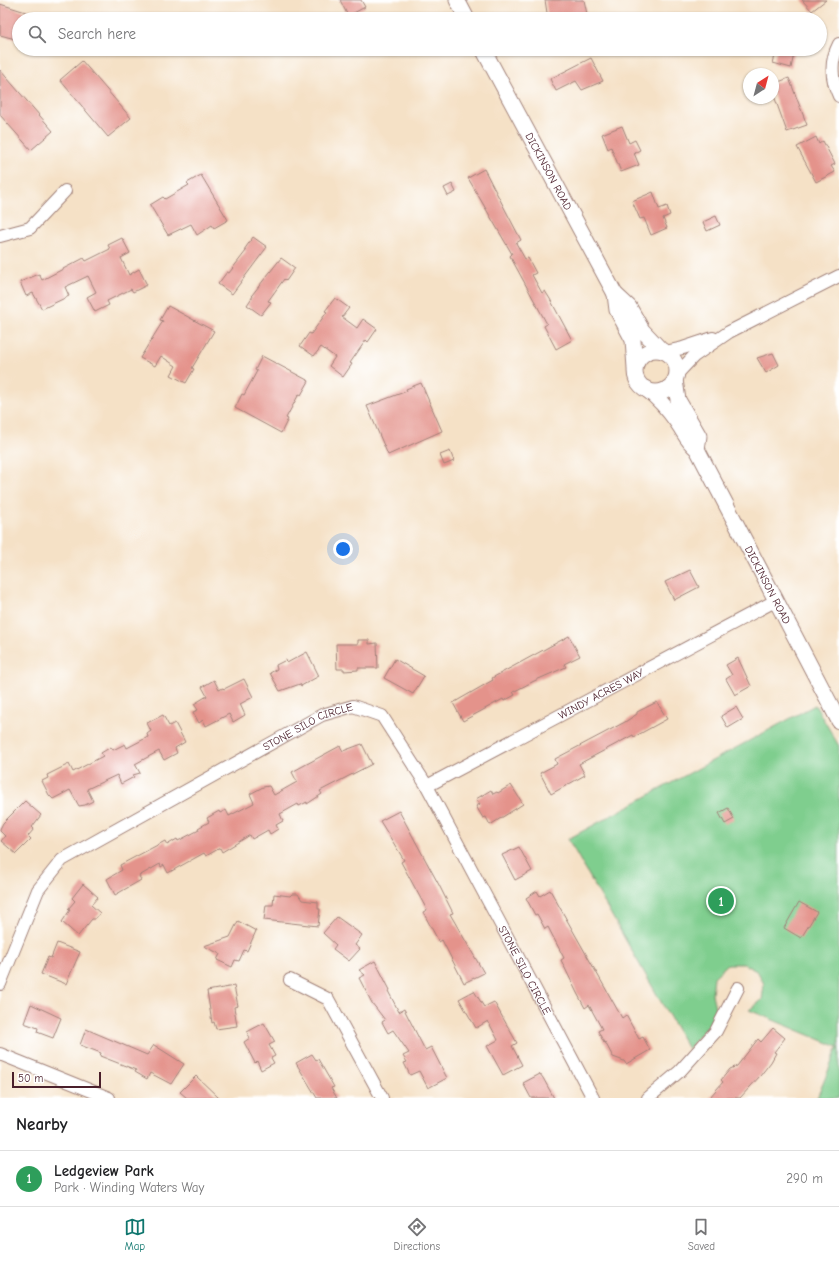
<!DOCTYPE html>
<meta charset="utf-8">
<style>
body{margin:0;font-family:"Comic Neue",sans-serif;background:#f6f6f6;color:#202124}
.compass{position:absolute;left:743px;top:68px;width:36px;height:36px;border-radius:50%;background:#fff;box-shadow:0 1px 3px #0004;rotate:36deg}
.scale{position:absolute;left:12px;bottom:10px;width:89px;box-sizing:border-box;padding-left:4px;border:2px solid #4a1f2b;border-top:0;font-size:11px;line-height:14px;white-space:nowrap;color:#4a1f2b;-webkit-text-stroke:3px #fff;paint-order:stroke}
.you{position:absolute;left:343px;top:549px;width:14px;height:14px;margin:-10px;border:3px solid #fff;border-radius:50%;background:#1a73e8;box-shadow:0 0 0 6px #1a73e833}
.badge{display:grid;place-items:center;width:26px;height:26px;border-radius:50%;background:#0f766e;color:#fff;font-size:13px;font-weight:700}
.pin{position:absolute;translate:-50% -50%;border:2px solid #fff;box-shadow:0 1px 4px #0006}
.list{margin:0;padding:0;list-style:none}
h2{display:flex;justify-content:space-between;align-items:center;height:52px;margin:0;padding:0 16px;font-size:17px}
h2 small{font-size:13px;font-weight:400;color:#757577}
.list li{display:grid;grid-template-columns:26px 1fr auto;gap:12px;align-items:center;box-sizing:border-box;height:56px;padding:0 16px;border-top:1px solid #e0e0e0}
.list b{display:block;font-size:15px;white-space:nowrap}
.list p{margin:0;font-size:13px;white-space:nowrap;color:#757577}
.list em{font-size:13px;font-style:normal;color:#757577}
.icon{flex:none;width:22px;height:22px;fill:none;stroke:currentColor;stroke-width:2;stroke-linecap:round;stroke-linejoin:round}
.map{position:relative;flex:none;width:839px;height:1098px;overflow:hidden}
.search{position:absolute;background:#fff;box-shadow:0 1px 3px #0004;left:12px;right:12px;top:12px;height:44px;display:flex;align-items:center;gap:10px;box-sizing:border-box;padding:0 14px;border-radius:22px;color:#757577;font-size:15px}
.sheet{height:108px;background:#fff}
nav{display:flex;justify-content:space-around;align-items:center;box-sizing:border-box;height:56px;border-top:1px solid #e0e0e0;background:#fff;font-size:11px;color:#757577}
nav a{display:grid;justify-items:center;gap:2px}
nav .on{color:#0f766e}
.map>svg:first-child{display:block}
.green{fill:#7fce8e;stroke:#64765c}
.building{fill:#e4938b}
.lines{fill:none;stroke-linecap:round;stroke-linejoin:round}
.minor-casing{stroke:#a08078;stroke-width:14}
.tertiary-casing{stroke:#a08078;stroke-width:17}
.minor{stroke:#fff;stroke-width:12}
.tertiary{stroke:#fff;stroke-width:15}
.labels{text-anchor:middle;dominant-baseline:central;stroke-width:3;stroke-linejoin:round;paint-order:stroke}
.street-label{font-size:11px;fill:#4a1f2b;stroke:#fff}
</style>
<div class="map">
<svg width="839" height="1098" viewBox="0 0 839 1098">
<rect width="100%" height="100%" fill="#fff"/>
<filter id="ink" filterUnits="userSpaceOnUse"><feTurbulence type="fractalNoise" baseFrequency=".025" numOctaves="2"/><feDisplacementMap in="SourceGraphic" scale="8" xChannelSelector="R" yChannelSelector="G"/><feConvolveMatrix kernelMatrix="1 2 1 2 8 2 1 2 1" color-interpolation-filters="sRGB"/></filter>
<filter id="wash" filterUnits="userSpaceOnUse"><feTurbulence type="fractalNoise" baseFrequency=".012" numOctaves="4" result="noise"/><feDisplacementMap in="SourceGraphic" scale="16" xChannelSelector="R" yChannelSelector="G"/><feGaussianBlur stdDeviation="0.9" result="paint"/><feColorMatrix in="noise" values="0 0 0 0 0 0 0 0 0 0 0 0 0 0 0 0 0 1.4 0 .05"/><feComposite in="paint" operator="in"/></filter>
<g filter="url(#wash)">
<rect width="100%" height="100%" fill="#f5e1c6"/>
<path class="green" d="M815,705L839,746V1098H817L838,1047L749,1010L762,1000L764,984L758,972L744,964H728L714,977L712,994L715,1007L710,1023L688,1049L568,839Z"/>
<g id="blocks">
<path class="building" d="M340,0H361L365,7L348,16Z
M545,0H584L588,19H548Z
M802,0H826L812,11Z
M0,4L42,17V19H19V40L0,35Z
M777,49H795L791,68L773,63Z
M591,58L603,81L582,90L576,81L556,91L550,79Z
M82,61L131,118L108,137L60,80Z
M0,70L53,131L31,150L0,115Z
M789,78L807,125L787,132L773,93V84Z
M622,126L629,143L635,140L640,150L634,153L639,165L621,172L611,147L608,149L602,134Z
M816,137L819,144L823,141L835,164L831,166L835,172L816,182L797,147Z
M484,169L521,240L516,243L525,259L528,258L536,273L532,275L542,293L545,291L550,299L572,340L556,349L544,326L547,324L510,256L512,254L468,178Z
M201,175L228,220L214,228L212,225L197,235L191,224L168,235L150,205L163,197L165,199L189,185L187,183Z
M452,184L456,192L448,196L444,188Z
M653,192L659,209L667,206L670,215L663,218L667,228L651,235L644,218L640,219L632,201Z
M716,216L720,225L707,231L703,222Z
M253,237L267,247L232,294L218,284L227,272L229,273L246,251L244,250Z
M122,238L130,253L121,258L129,275L139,269L147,285L133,292L131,289L107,301L109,305L95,312L87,297L96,292L88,276L65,287L69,296L42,309L33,293L26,296L20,282L39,274L42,280L84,258L86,261L110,249L108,245Z
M281,258L295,268L286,281L284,279L268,301L271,302L261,315L247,305L253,296L252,295Z
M335,298L349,308L342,317L357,328L363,319L377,329L368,342L366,340L350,363L352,364L343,377L329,366L335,357L321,347L314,356L300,346L309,333L311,334L327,312L325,311Z
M168,306L214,331L192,368L194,369L186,383L171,375L176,366L161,356L155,366L140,358L163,321L160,320Z
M773,353L779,365L766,373L757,358Z
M262,356L309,381L301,395L299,394L286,418L288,419L281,433L235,408L242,394L244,395L257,371L255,370Z
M421,383L442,431L388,455L367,406L407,391L406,389Z
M450,451L454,461L444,465L440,455Z
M690,570L699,587L674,600L665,582Z
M569,636L580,656L564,664L566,667L534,681L513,692L515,695L504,701L503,699L463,721L453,703L493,680L492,678Z
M358,640H369V644L377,643L378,668H358V670L344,671V669H337L336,644H358Z
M307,652L319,676L301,686L300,684L280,691L270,673L277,669L276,665L286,660L287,663Z
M738,658L751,686L735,695L726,679L732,675L726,665Z
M395,659L424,676L413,694L384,678Z
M244,679L253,697L240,704L245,715L233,722L229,714L206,726L203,720L199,723L193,712L198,710L194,704L207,696L202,687L214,680L219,690L223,688L224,689Z
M657,702L667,719L634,737L633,735L579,764L585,775L551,794L540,773L557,764L555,759L625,722L637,714V712Z
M736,707L743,719L728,728L721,716Z
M163,715L169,726L175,723L185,742L175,748L177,753L164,760L159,751L135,764L140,773L133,775L134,777L121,784L117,775L87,789L93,801L85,805L79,806L70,790L53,799L49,795L42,781L48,778L47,775L69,764L73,772L103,756L101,753L111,747L113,750L125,744L127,748L148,737L147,734L151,731L147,723Z
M362,744L372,764L320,791L322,794L307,804V802L299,806L298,804L280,814L283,821L276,825L278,829L270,834L268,830L252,839L250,835L222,852L220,848L206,856L204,853L168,873L164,865L161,867L160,864L139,876L141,880L115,895L107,879L122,870L120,865L165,841L167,845L177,839L178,841L199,830L198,828L209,822L207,818L219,811L220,813L226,810L229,816L254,803L250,794L263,787L269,786L274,795L297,782L292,772L340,746L343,751Z
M511,785L523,804L490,825L486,817L483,818L476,806L480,804L476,799L491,790L493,794L497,792L498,793Z
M25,801L41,815L32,827L34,829L28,836L31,839L16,854L1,841L5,836L0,831V829L3,823Z
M728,808L734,819L725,824L719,813Z
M399,811L439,885L453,913L450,914L484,973L464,983L442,940L439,942L423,912L427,910L401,862L404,860L380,821Z
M519,847L532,871L515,880L502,855Z
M83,884L98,897L91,905L100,913L95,919H92L78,936L62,922L70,910L68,909L75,901L72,898Z
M550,890L622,1018L626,1015L639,1039L643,1037L650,1050L626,1064L624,1061L613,1057L605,1042L604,1043L598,1031L602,1029L589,1005L585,1008L577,993L561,960L564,958L548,927L545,929L537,914L535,915L526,898L537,891L540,896Z
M274,894L290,896L292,894H298L302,900L318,902V909H320L318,926L264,920L266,905H273Z
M799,902L817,912L801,938L784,928Z
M337,917L362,935L355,945L360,949L349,961L333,949L336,945L323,933Z
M238,921L256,931L247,951L244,950L239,961L235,960L232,967L217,960L220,954L204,946L230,937Z
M57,943L80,952L66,984L41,974L48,957L51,958Z
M375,961L390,990L388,991L399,1012L404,1009L425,1050L431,1047L447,1078L428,1088L419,1071L410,1075L404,1063L407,1062L403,1056L409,1053L393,1030L388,1033L382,1022L385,1020L372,1003L359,978L365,975L359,970Z
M234,986L238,1006L234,1007L237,1026L216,1029L214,1022L212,1023L207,991Z
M474,991L484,1007L494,1002L517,1043L512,1046L522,1065L503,1075L487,1046L498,1040L488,1021L476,1028L459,999Z
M31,1004L61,1018L53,1038L37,1032L38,1028L24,1023Z
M264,1023L275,1042L269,1045L275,1056L271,1058L274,1063L261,1070L257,1061L255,1063L244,1042L250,1038L247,1032Z
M773,1028L785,1038L774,1052L776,1053L771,1062L760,1076L740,1098H709L723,1082L721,1080L730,1069L737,1066L758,1039L761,1042Z
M86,1029L147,1055L154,1045L184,1064L171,1084L150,1073L147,1079L135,1072L136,1070L100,1056L101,1053L80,1045Z
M312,1054L316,1060L318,1059L334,1087L331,1088L337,1098H317L296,1063Z
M540,1074L543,1078L554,1098H531L523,1083Z
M196,1076L219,1098H187L180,1092Z"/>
</g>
</g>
<g filter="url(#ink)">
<use href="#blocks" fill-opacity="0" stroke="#a08078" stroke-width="1"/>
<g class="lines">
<defs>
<g id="minor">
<path d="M839,44C830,61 831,79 839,96"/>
<path d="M0,236L30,228L65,191"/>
<path d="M665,352L683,348L713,338"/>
<path d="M677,374L694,356L729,332L839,276"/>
<path id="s1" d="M427,786L775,601"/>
<path d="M290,980L328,999L382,1098"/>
<path id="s2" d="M0,984L38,890L62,860L322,715L353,706L382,716L427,786L593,1098"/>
<path d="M0,1054L109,1098"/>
<path d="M648,1098L680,1071L716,1031L738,988"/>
</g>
<g id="tertiary">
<path d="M457,0L467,19"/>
<path id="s3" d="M483,49L615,294L629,307L642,330L661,350"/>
<path d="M615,294L617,310L633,340L635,368"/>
<circle cx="656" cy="371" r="21"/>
<path d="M675,380L678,400L699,436L697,449"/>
<path id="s4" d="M645,388C658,398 668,409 677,422C685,433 686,440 697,449L839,721"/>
</g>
</defs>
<use href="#minor" class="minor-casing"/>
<use href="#tertiary" class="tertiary-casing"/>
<use href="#minor" class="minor"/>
<use href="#tertiary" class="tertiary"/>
</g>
</g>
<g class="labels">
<g class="street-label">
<text stroke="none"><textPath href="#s3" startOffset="139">DICKINSON ROAD</textPath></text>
<text stroke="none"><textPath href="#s4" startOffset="234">DICKINSON ROAD</textPath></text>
<text stroke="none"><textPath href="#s1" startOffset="197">WINDY ACRES WAY</textPath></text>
<text stroke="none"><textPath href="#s2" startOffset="420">STONE SILO CIRCLE</textPath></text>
<text stroke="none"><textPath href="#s2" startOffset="792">STONE SILO CIRCLE</textPath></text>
</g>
</g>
</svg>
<svg class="compass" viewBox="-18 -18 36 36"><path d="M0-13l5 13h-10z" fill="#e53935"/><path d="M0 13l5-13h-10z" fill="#757577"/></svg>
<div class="scale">50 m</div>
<div class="you"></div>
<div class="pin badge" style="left:721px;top:901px;background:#2e9e5b">1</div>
<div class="search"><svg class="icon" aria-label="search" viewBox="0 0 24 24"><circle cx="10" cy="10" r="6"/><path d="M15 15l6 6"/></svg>Search here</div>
</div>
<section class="sheet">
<h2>Nearby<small></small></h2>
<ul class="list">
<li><span class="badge" style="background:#2e9e5b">1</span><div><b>Ledgeview Park</b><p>Park · Winding Waters Way</p></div><em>290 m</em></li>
</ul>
</section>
<nav>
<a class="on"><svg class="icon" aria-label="map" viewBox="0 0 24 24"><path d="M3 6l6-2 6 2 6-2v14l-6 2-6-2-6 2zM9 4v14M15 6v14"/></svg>Map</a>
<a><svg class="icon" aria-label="directions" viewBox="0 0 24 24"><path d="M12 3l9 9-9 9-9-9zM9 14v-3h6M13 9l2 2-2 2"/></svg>Directions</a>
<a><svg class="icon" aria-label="saved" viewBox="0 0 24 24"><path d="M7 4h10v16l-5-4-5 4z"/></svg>Saved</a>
</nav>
